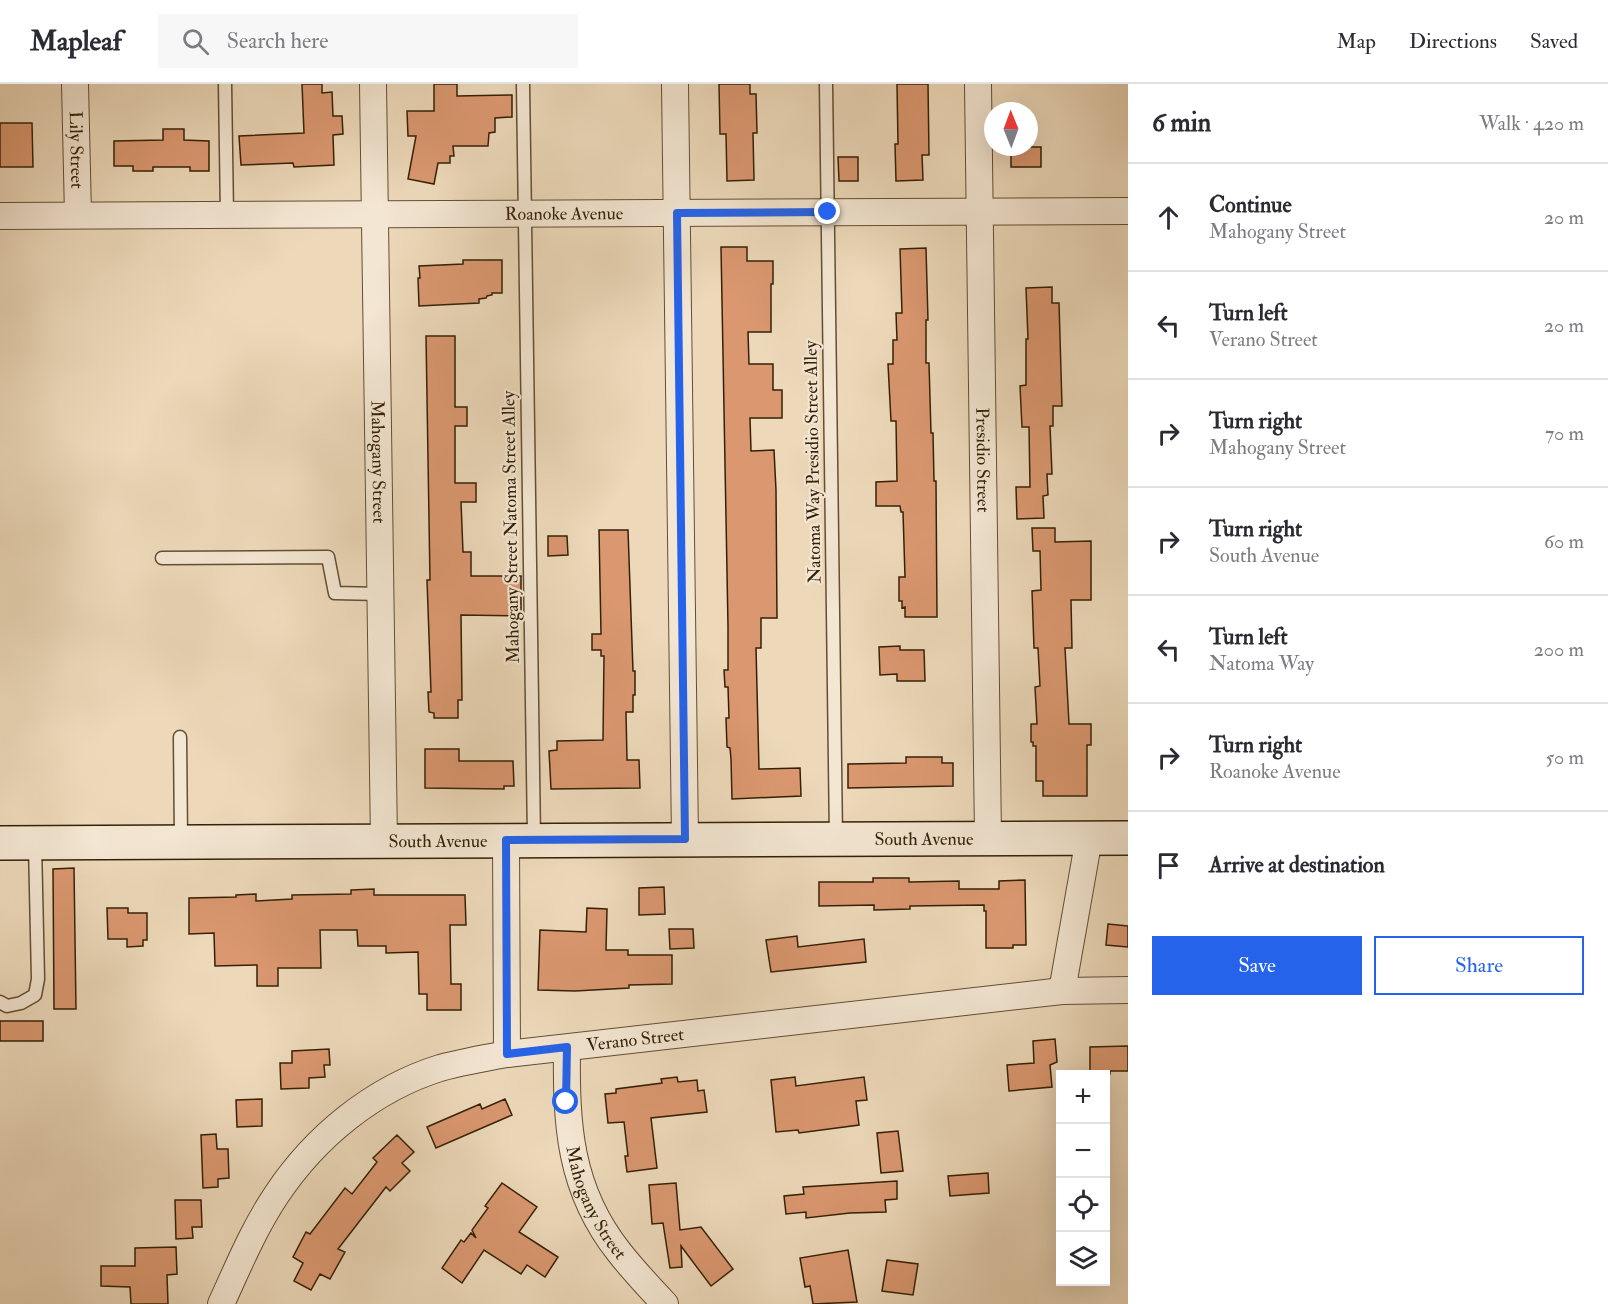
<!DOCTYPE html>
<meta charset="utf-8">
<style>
body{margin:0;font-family:"IM FELL Double Pica",serif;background:#f7f7f7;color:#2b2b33}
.controls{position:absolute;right:18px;bottom:18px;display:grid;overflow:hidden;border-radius:0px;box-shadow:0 6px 24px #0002}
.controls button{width:54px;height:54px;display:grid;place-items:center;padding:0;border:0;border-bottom:2px solid #e1e1e2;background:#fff;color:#2b2b33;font:30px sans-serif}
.compass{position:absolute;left:984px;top:18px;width:54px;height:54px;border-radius:50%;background:#fff;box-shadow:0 6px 24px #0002;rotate:359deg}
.stop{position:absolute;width:18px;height:18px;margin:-14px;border:4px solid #2563eb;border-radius:50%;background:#fff}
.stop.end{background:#2563eb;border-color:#fff;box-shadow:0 2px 6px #0008}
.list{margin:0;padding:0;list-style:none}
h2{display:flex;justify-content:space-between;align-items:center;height:78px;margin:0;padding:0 24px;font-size:26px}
h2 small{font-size:20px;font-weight:400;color:#7c7c81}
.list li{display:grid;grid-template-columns:39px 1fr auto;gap:18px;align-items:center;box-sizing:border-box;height:108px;padding:0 24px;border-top:2px solid #e1e1e2}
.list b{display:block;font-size:22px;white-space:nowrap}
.list p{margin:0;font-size:20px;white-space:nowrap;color:#7c7c81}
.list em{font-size:20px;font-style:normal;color:#7c7c81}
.actions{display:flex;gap:12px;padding:18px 24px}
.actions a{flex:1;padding:14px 0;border:2px solid #2563eb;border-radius:0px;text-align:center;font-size:21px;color:#2563eb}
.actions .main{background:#2563eb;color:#fff}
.icon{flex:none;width:33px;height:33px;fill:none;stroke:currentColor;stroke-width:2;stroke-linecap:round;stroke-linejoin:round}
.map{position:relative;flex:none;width:1128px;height:1220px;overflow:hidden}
header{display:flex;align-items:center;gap:36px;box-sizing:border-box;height:84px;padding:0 30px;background:#fff;border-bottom:2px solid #e1e1e2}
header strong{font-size:28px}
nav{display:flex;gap:33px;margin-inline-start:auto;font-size:21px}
.search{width:420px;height:54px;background:#f7f7f7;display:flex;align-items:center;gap:15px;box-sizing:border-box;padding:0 21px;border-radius:0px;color:#7c7c81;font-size:22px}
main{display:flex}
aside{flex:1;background:#fff}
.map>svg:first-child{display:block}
.building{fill:#db9870;stroke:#352006;stroke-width:1.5}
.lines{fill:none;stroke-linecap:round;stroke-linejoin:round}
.lane-casing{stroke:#634e33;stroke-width:15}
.street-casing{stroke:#634e33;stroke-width:28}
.secondary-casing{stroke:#352006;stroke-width:36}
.lane{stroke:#f3e6d2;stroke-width:12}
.street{stroke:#f3e6d2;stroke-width:26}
.secondary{stroke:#f3e6d2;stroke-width:33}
.route{stroke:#2563eb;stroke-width:8}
.labels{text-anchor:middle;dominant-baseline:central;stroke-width:4.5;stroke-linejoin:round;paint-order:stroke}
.street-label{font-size:18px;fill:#352006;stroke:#f3e6d2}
</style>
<header>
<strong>Mapleaf</strong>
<div class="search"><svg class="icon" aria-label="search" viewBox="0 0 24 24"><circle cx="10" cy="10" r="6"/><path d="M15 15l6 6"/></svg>Search here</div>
<nav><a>Map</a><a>Directions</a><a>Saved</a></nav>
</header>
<main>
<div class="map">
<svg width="1128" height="1220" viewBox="0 0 1128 1220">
<rect width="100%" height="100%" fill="#edd9ba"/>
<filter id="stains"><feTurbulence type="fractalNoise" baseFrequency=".00333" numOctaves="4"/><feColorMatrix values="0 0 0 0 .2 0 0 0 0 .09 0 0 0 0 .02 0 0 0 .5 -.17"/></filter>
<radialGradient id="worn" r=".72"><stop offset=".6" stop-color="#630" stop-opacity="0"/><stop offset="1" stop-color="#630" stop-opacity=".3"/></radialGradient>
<path class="building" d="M302,0H322V9L332,8L333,32H342L343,50L333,51L334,81L294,83L293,79L241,81L239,52L304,49Z
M434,0H457V12L512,11V33L495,34V48L489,49L488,62H453L454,72H450V79H438L434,100L408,95L416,52H408L407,27H434Z
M719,0H750V10H756L757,49H753L754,96L727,97L726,50H720Z
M897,0H928L929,71H922L923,96L896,97L895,60H898Z
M0,39H32L33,83H0Z
M163,45H184V56L209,57V87H190V83H153V87H133V82H114V57L163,56Z
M1011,63H1041V83H1011Z
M838,73H858V97H839Z
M721,163H747V177H773V200H771V248H748L749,280H773V306H782V334H750L751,367L774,366L776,406L777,534H761V564H756L759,685L800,684L801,712L732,715L731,675L730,664L727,663L726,634H729L728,603H725L724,586H728V542Z
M926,164L928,236H926V279H929L931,349H933L934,397H936L937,533H905V523L902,524V517H899V493H905L903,428H901L900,422H876V398L897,397L896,337H891L888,280H893V256H897L896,229H902L900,165Z
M463,176H502V209H492V211L487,212L486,214L479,215V219L419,222L418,194H420L419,182L463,180Z
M1052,203V219H1059L1062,322H1053V342H1050L1052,390H1047L1048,411L1043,412L1044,434L1017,435L1016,403H1030L1029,343H1022L1020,302L1026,301V255H1028L1026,204Z
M426,252H455V323H467V342H455V399H476V418H461L463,468H471V492H521V532L461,531L462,616H458V634H434V629L429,628L428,608H431L427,496H430Z
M1032,444H1055V458L1091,457V516H1071L1072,564H1065L1069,640H1091V661H1087V712H1043V697H1036V662H1033V658H1031V640H1037L1035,603L1040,602L1038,564H1034L1032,507L1041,506L1040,467H1033Z
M599,446H628L633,587H635V611H633V628H626L627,676H639L640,704L551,705L549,667L557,666V657L603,656L604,572H601V566H592V550H601Z
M548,452H567L568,471L548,472Z
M900,562V566H924L925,597H897V590L880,591L879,563Z
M425,665H459V677H513L514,702H504V705L425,704Z
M906,673H942V679H953V702L848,704V680L906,679Z
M74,784L76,925H54L53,785Z
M873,794H909V798L959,797V805H999V797L1025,796L1026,861H1013V864H986V827H984V821L910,822V825L874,826V821L819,822V798H873Z
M664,803L665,830L639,831V804Z
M374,805V811H465L466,841H450L451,900H461V926H427V910H419L418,868L386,869V862H358L357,846H320L321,884H278V902H257V881L215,882L214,849L189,850V814L236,813V811L256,810V817L292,815V811L351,810V806Z
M107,824H128V829H147V856H143V862L127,863V855H108Z
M587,824L607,825L606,866H628V871H672V900L629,901V904L575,907L538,906L540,846L586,848Z
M1108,840L1128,842V863L1106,861Z
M669,845H693L694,864L670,865Z
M797,852L798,863L864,855L866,878L771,888L766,856Z
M0,937H43V957H0Z
M1055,955L1057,978L1050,981L1052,1003L1009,1007L1007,981L1034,979L1033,957Z
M1128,962V987H1110V990H1090V963Z
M329,965L330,981H324L325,993L309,994V1004L281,1005L280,979H292V967Z
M677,993L678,998L697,996L698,1007L704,1006L707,1028L651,1034L657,1084L627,1088L625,1072H628L624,1038L608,1039L605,1010L616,1009V1005L662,999L661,995Z
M795,993L796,1002L864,993L867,1016L856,1017L859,1041L799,1049L798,1046L776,1048L771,996Z
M262,1015V1042L237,1043L236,1016Z
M505,1015L512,1031L436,1064L427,1043L480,1020L482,1025Z
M898,1047L903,1087L881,1089L877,1049Z
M216,1050L217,1065H228L229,1094L218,1095V1103L203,1104L201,1051Z
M397,1051L414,1068L402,1079L410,1087L390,1107L386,1103L338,1165L345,1168L330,1195L320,1190L311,1206L294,1197L303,1179L293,1173L306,1148L310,1150L345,1104L352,1110L377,1078L373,1074Z
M988,1089L989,1109L950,1112L948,1092Z
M897,1097V1115L885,1116L886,1128L850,1129L806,1134V1128L786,1130L784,1112L804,1110L803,1103Z
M502,1099L537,1123L519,1148L558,1173L545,1193L527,1181L521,1190L484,1166L462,1199L442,1184L461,1156L464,1158L471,1149L476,1154L472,1146L488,1124L485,1122Z
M676,1099L680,1146L701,1143L733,1185L711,1202L681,1162L682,1183L670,1184L663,1139L652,1140L649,1101Z
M175,1116H201L202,1143H192L193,1154L176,1155Z
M176,1163L177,1190L167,1191L168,1220H131L130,1203L101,1202V1182H135V1164Z
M848,1166L857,1218L813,1220L810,1202L805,1203L800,1174Z
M887,1176L918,1180L913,1211L882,1207Z"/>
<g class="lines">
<defs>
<path id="lane" d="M225,0L227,131
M523,0L534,755
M826,0L836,755
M162,474L328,473L335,509L380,510
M180,653L181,756
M0,918L7,922L21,919L35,911L38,895L35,761"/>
<g id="street">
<path id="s1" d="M75,0L78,131"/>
<path id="s2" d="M373,0L384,757"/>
<path d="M675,0L685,755"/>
<path id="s3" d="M978,0L988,754"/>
<path id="s4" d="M0,132L1128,127"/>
<path d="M506,756L507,970"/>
<path d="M1062,907L1089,754"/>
<path id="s5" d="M567,964C566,1040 569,1105 619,1168C633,1186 649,1203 665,1220"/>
<path id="s6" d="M221,1220C238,1183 254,1144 277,1110C315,1053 373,1005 440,984C462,978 484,974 507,970L1062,907L1128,906"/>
</g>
<g id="secondary">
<path id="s7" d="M0,759L1128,754"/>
</g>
</defs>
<use href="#lane" class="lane-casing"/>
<use href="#street" class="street-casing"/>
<use href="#secondary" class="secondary-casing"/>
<use href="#lane" class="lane"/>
<use href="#street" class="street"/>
<use href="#secondary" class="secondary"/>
</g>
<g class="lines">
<path class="route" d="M566,1018L567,963L507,970L506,756L685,755L677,129L828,128"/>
</g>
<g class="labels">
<g class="street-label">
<text stroke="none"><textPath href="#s1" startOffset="66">Lily Street</textPath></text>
<text stroke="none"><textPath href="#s4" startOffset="564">Roanoke Avenue</textPath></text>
<text stroke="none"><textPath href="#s3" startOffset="376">Presidio Street</textPath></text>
<text stroke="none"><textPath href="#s2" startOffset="378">Mahogany Street</textPath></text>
<text transform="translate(813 378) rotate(-91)">Natoma Way Presidio Street Alley</text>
<text transform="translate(511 443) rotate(-91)">Mahogany Street Natoma Street Alley</text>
<text stroke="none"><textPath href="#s7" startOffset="924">South Avenue</textPath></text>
<text stroke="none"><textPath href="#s7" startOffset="438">South Avenue</textPath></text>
<text stroke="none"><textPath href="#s6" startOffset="531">Verano Street</textPath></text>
<text stroke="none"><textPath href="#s5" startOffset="160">Mahogany Street</textPath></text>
</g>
</g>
<rect width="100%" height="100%" filter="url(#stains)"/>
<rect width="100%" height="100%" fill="url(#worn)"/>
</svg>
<div class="controls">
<button>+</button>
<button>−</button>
<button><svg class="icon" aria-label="locate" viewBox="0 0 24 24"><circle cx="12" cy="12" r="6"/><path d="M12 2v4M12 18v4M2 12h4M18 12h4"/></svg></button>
<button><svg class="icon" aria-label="layers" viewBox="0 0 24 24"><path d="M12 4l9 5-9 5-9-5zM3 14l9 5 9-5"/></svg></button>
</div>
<svg class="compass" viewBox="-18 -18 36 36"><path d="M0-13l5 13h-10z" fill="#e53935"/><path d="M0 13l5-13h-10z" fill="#7c7c81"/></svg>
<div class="stop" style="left:566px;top:1018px"></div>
<div class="stop end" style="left:828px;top:128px"></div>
</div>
<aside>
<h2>6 min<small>Walk · 420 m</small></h2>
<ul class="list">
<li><svg class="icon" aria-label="ahead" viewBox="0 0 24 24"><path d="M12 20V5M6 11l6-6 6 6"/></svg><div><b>Continue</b><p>Mahogany Street</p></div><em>20 m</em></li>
<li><svg class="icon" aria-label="left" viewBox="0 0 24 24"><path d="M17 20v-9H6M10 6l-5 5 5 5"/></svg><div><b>Turn left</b><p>Verano Street</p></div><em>20 m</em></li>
<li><svg class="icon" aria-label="right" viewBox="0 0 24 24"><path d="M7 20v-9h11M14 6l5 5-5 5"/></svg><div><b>Turn right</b><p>Mahogany Street</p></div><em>70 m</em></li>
<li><svg class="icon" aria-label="right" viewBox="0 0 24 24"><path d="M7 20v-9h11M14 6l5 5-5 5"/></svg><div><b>Turn right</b><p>South Avenue</p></div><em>60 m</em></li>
<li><svg class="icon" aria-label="left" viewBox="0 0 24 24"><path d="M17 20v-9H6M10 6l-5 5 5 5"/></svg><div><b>Turn left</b><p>Natoma Way</p></div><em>200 m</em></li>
<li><svg class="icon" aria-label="right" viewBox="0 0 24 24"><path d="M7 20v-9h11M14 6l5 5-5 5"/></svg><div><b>Turn right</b><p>Roanoke Avenue</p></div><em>50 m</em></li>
<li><svg class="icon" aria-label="arrive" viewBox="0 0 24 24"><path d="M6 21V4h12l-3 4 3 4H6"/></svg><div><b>Arrive at destination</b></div></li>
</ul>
<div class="actions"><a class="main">Save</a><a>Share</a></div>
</aside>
</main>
